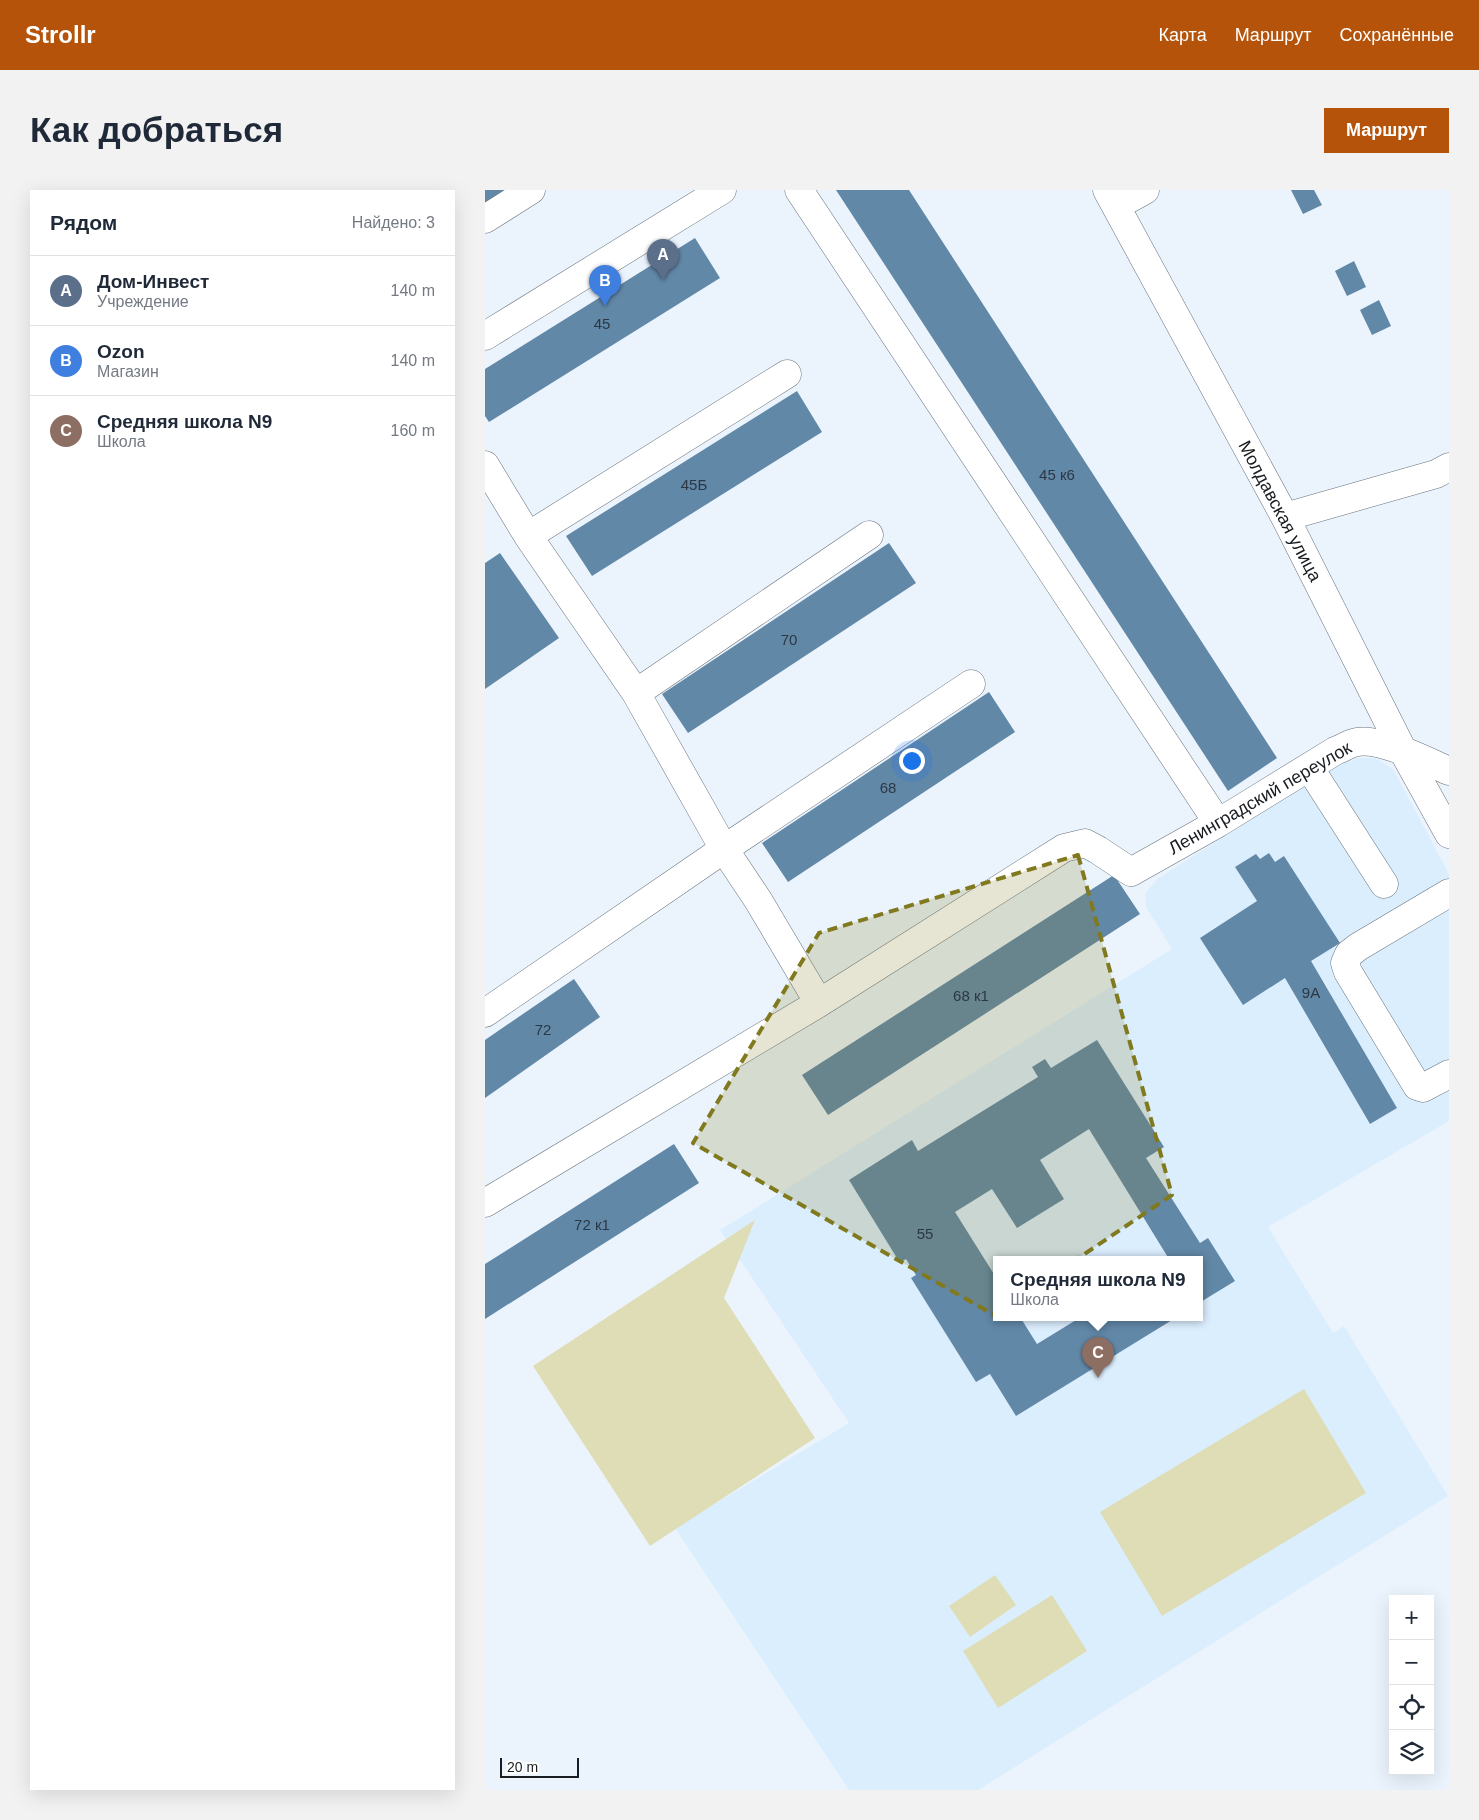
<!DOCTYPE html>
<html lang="ru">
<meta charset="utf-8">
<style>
body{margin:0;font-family:Helvetica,sans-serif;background:#f2f2f3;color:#1f2937}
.controls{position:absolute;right:15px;bottom:15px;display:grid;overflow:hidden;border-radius:0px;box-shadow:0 5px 20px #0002}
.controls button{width:45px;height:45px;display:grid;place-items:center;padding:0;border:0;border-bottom:1px solid #e0e1e3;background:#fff;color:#1f2937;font:25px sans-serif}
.scale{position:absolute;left:15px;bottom:12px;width:79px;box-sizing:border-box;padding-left:5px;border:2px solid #191d21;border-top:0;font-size:14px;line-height:18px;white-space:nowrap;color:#191d21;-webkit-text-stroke:4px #fff;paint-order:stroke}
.you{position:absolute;left:426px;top:570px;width:18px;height:18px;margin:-12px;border:4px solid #fff;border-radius:50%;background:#1a73e8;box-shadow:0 0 0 8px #1a73e833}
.badge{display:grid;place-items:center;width:32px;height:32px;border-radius:50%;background:#b45309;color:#fff;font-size:16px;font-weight:700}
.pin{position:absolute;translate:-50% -41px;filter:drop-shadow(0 1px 2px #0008)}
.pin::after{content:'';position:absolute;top:26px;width:18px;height:15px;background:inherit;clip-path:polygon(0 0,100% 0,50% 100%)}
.popup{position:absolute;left:508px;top:1066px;width:210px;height:65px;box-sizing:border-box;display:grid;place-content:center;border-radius:0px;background:#fff;filter:drop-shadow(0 1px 4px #0005);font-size:16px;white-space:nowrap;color:#747a83}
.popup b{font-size:19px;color:#1f2937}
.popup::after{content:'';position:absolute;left:50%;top:100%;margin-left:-10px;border:10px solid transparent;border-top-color:#fff}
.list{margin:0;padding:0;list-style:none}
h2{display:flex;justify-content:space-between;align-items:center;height:65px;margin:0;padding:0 20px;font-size:21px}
h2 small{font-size:16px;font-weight:400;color:#747a83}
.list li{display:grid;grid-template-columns:32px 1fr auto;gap:15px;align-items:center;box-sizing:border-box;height:70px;padding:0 20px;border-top:1px solid #e0e1e3}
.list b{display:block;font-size:19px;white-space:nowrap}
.list p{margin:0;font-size:16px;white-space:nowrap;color:#747a83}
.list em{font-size:16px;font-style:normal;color:#747a83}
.icon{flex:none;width:28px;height:28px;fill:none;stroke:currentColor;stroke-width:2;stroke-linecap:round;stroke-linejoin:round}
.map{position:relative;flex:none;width:964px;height:1600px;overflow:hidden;border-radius:0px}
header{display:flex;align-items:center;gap:30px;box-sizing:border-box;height:70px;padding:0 25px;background:#b45309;color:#fff}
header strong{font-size:24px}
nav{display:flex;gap:28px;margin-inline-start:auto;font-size:18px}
.intro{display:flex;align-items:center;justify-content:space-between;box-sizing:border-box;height:120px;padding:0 30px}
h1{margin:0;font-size:35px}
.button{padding:12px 22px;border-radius:0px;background:#b45309;color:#fff;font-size:18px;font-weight:700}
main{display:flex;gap:30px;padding:0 30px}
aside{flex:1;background:#fff;border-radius:0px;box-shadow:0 5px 20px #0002}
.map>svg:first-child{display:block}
.built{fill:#dbeefe;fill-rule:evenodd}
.green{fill:#dfddb6}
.building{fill:#6288a8}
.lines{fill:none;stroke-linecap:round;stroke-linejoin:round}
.minor-casing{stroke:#68737c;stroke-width:29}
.minor{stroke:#fff;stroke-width:28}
.marked{fill:#81791e;fill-opacity:0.2;stroke:#81791e;stroke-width:4;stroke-dasharray:10 6;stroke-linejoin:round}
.labels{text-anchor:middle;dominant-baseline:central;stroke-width:4;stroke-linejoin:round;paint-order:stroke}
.number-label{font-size:15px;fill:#2b3843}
.street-label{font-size:18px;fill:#191d21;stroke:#fff}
</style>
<header>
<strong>Strollr</strong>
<nav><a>Карта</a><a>Маршрут</a><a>Сохранённые</a></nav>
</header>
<div class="intro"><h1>Как добраться</h1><a class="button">Маршрут</a></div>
<main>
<aside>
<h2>Рядом<small>Найдено: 3</small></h2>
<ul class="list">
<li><span class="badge" style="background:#5c6f8a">A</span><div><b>Дом-Инвест</b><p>Учреждение</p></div><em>140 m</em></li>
<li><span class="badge" style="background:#3f7fe0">B</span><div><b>Ozon</b><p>Магазин</p></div><em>140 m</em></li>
<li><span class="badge" style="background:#8d6e63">C</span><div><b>Средняя школа N9</b><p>Школа</p></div><em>160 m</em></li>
</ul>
</aside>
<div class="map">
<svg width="964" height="1600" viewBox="0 0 964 1600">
<rect width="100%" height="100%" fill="#ebf4fd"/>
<path class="built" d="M873,568H890L908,579L964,684V931L783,1037L848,1143L859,1136L963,1306L493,1600H364L190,1338L364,1233L235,1040L687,759L661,717L660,704L672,689L850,576ZM512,1069H714V1127H512Z"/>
<path class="green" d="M270,1030L239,1108L330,1248L165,1356L48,1176Z
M819,1199L881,1303L677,1426L615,1322Z
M510,1385L531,1415L485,1447L464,1416Z
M567,1405L602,1461L513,1518L478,1461Z"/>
<path class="building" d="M0,0H27L0,17Z
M351,0H424L792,568L743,601Z
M806,0H829L837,15L818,24Z
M210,48L235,88L4,232L0,226V179Z
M869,71L881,97L862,106L850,81Z
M894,110L906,136L887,145L875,120Z
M312,201L337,242L107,386L81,346Z
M404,353L431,393L203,543L177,504Z
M15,363L74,448L0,499V373Z
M504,502L530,542L303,692L277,653Z
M784,663L790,672L799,666L855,753L826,771L912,918L885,934L800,788L758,815L715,748L772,711L750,677L771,664L775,669Z
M629,685L655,724L343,925L317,885Z
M89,789L115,827L0,908V850Z
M612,850L679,957L661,968L715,1053L723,1048L750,1091L714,1113V1069H684L604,939L555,970L579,1009L532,1038L507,999L470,1022L512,1089V1127H535L552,1154L596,1127H692L531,1226L505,1184L491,1192L426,1088L431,1085L421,1069L415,1073L364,990L427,950L433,961L553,887L547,877L560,869L566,878Z
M189,954L214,993L0,1129V1074Z"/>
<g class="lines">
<defs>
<path id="minor" d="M314,0L733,633
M622,0L800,327L918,561L964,644
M631,16L660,0
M0,29L46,0
M0,146L237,0
M0,275L43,346L151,503L239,659L273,710L334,813
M800,327L951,284L964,277
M43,346L302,184
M151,503L384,345
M824,577L899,694
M964,703L873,757L864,764L860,773L863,782L932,896L938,898L964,884
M0,823L239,659L486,494
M0,1013L334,813L579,658L600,653L613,660L646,682L733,633L850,561C856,559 862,555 868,553C892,545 941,571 964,581"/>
</defs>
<use href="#minor" class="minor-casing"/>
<use href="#minor" class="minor"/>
</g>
<path class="marked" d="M593,665L687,1005L509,1125L208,953L334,743Z"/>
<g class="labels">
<g class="number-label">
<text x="117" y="133">45</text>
<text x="572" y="284">45 к6</text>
<text x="209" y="294">45Б</text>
<text x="304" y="449">70</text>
<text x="403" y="597">68</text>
<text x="826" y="802">9А</text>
<text x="486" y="805">68 к1</text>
<text x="58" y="839">72</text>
<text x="107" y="1034">72 к1</text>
<text x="440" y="1043">55</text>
</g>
<g class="street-label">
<text transform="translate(795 321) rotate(62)">Молдавская улица</text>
<text transform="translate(775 608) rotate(-30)">Ленинградский переулок</text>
</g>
</g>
</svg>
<div class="controls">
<button>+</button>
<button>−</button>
<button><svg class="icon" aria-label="locate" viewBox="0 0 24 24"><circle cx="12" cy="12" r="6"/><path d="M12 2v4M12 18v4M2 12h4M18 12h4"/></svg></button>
<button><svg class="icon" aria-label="layers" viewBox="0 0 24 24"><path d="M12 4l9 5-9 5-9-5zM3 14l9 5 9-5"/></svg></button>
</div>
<div class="scale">20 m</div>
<div class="you"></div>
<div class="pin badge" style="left:178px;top:90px;background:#5c6f8a">A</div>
<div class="pin badge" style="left:120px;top:116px;background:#3f7fe0">B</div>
<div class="pin badge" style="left:613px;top:1188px;background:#8d6e63">C</div>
<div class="popup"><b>Средняя школа N9</b>Школа</div>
</div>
</main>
